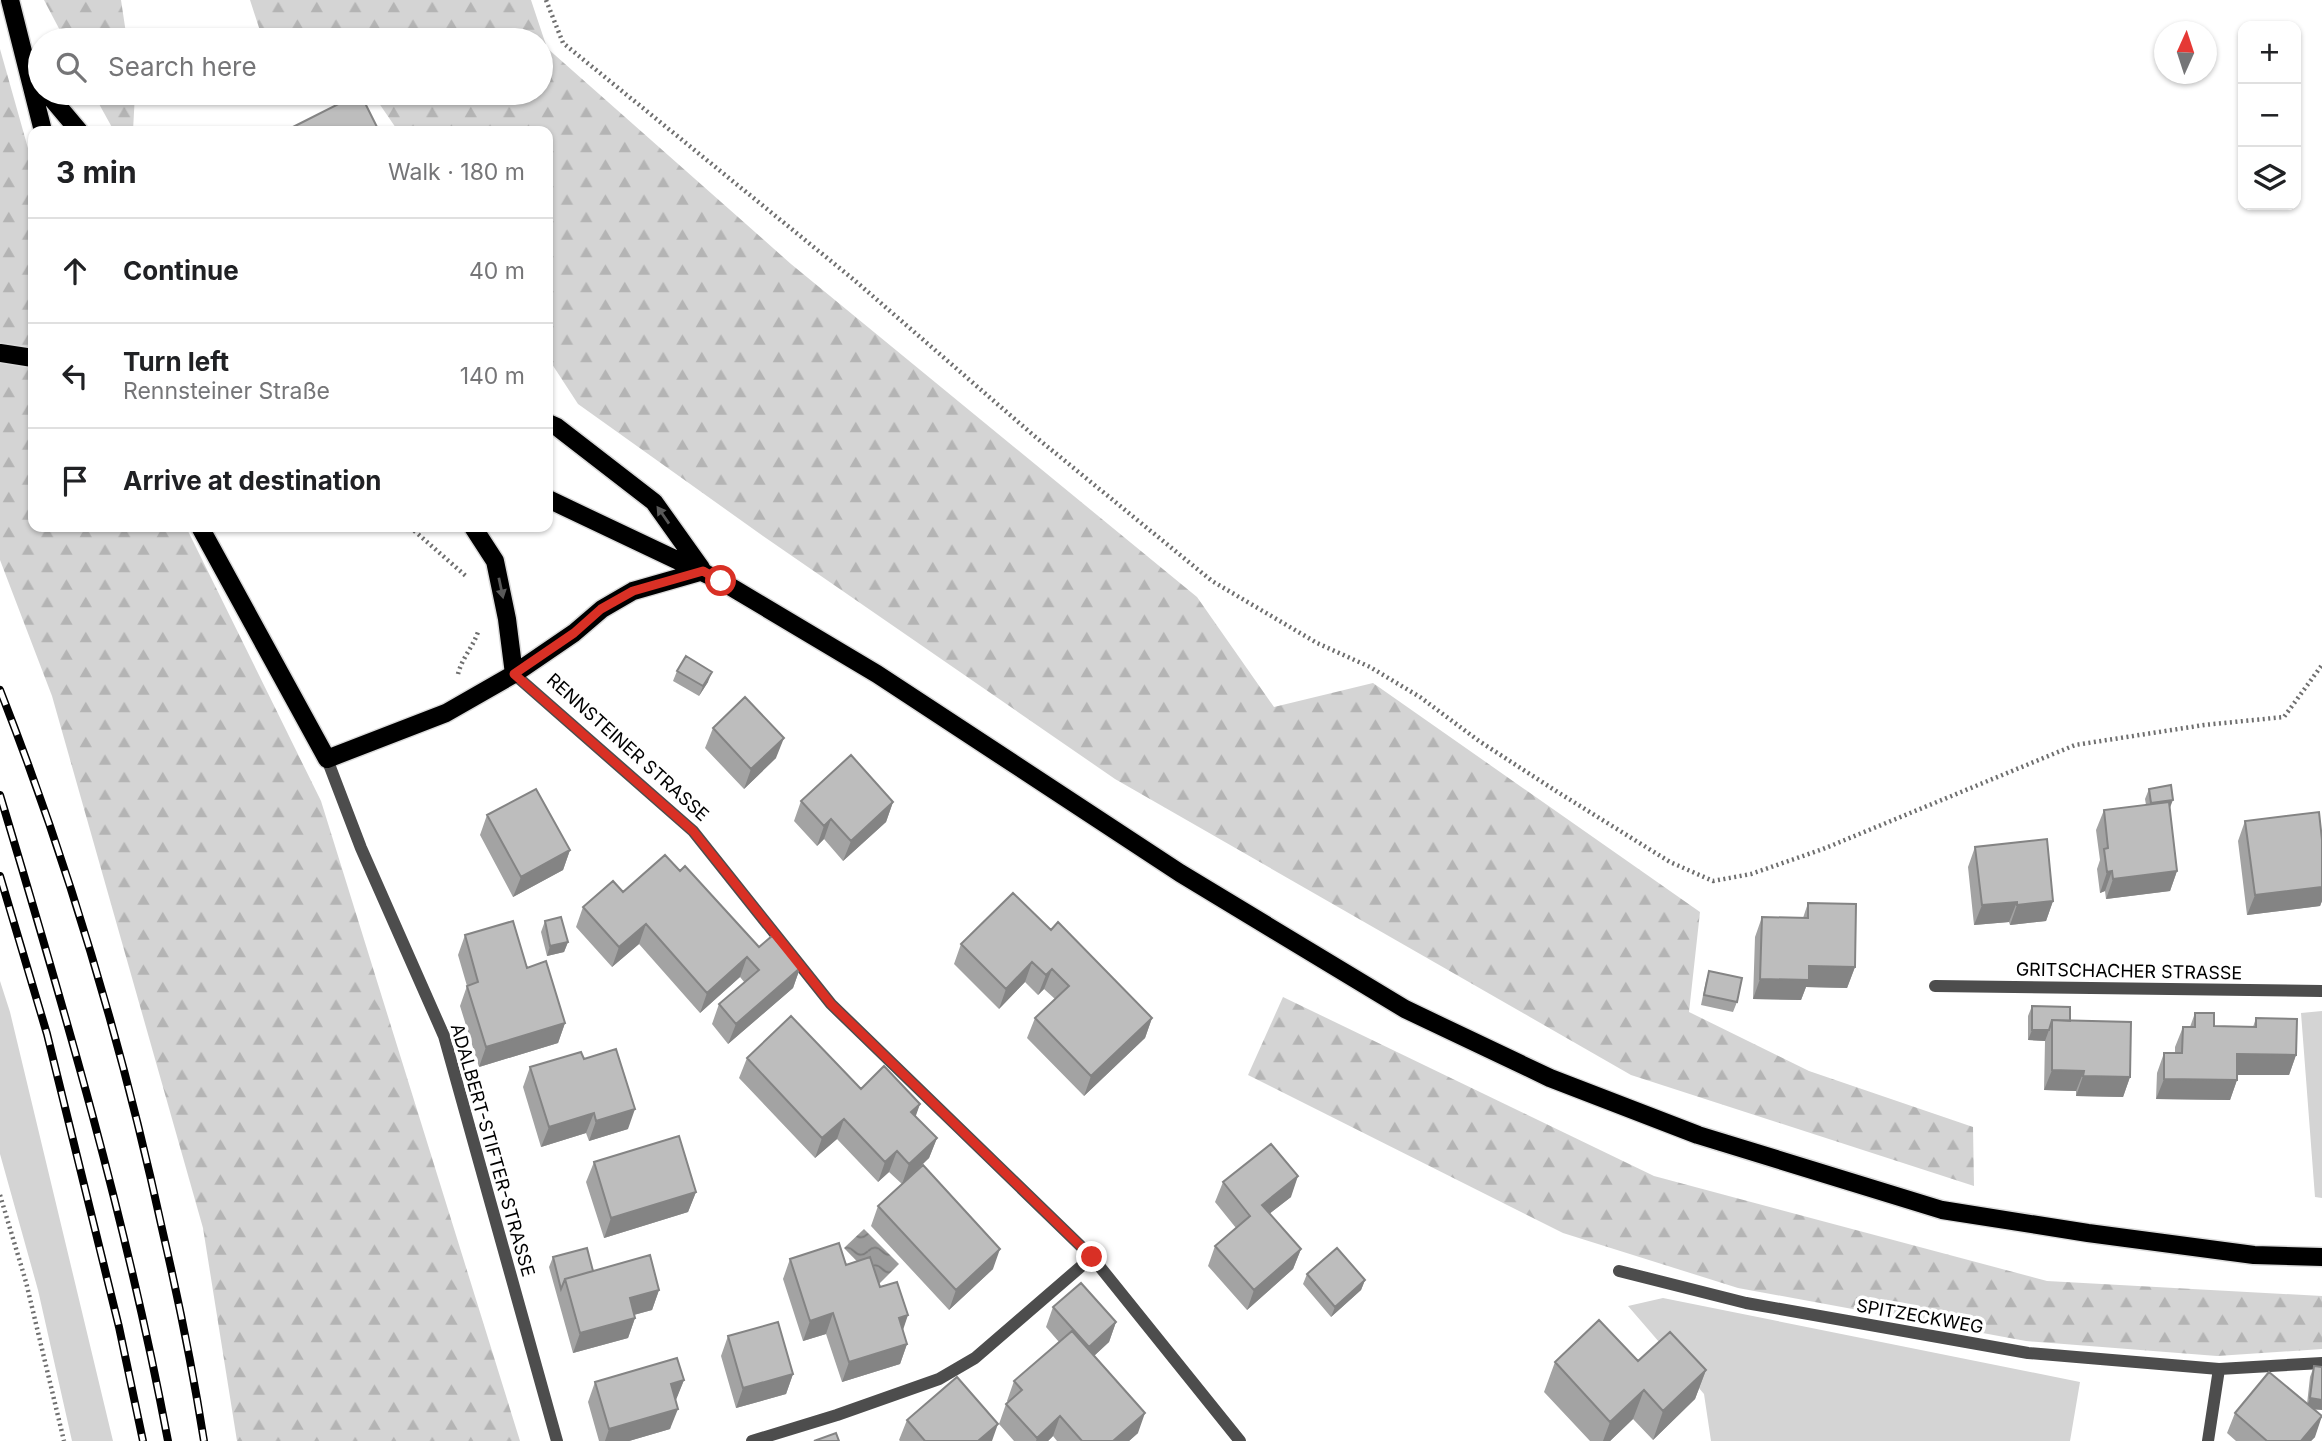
<!DOCTYPE html>
<meta charset="utf-8">
<style>
body{margin:0;font-family:Inter,sans-serif;background:#f2f2f2;color:#202124}
.controls{position:absolute;right:21px;top:21px;display:grid;overflow:hidden;border-radius:14px;box-shadow:0 2px 5px #0004}
.controls button{width:63px;height:63px;display:grid;place-items:center;padding:0;border:0;border-bottom:2px solid #e0e0e0;background:#fff;color:#202124;font:35px sans-serif}
.compass{position:absolute;left:2154px;top:21px;width:63px;height:63px;border-radius:50%;background:#fff;box-shadow:0 2px 5px #0004;rotate:3deg}
.stop{position:absolute;width:21px;height:21px;margin:-16px;border:5px solid #d93025;border-radius:50%;background:#fff}
.stop.end{background:#d93025;border-color:#fff;box-shadow:0 2px 7px #0008}
.list{margin:0;padding:0;list-style:none}
h2{display:flex;justify-content:space-between;align-items:center;height:91px;margin:0;padding:0 28px;font-size:30px}
h2 small{font-size:23px;font-weight:400;color:#757577}
.list li{display:grid;grid-template-columns:46px 1fr auto;gap:21px;align-items:center;box-sizing:border-box;height:105px;padding:0 28px;border-top:2px solid #e0e0e0}
.list b{display:block;font-size:26px;white-space:nowrap}
.list p{margin:0;font-size:23px;white-space:nowrap;color:#757577}
.list em{font-size:23px;font-style:normal;color:#757577}
.icon{flex:none;width:38px;height:38px;fill:none;stroke:currentColor;stroke-width:2;stroke-linecap:round;stroke-linejoin:round}
.map{position:relative;flex:none;width:2322px;height:1441px;overflow:hidden}
.search{position:absolute;background:#fff;box-shadow:0 2px 5px #0004;left:28px;top:28px;width:525px;height:77px;display:flex;align-items:center;gap:18px;box-sizing:border-box;padding:0 24px;border-radius:38px;color:#757577;font-size:26px}
.panel{position:absolute;background:#fff;box-shadow:0 2px 5px #0004;left:28px;top:126px;width:525px;height:406px;border-radius:14px}
.map>svg:first-child{display:block}
.grass{fill:#d4d4d4}
.forest{fill:url(#forest-firs)}
.water{fill:url(#water-waves)}
.lines{fill:none;stroke-linecap:round;stroke-linejoin:round}
.major-casing{stroke:#dbdbdb;stroke-width:21}
.path{stroke:#6f6f6f;stroke-width:4.5;stroke-dasharray:2 3.5;stroke-linecap:butt}
.minor{stroke:#4d4d4d;stroke-width:12}
.major{stroke:#000;stroke-width:18}
.rail-casing{stroke:#000;stroke-width:8}
.rail{stroke:#fff;stroke-width:5;stroke-dasharray:16;stroke-linecap:butt}
.wall{fill:#a3a3a3}
.shaded-wall{fill:#848484}
.building{fill:#bdbdbd;stroke:#848484;stroke-width:2}
.oneway{fill:#595959}
.route{stroke:#d93025;stroke-width:9}
.labels{text-anchor:middle;dominant-baseline:central;stroke-width:7;stroke-linejoin:round;paint-order:stroke}
.street-label{font-size:18px;fill:#000;stroke:#fff}
</style>
<div class="map">
<svg width="2322" height="1441" viewBox="0 0 2322 1441">
<defs>
<pattern id="forest-firs" width="22" height="20" patternUnits="userSpaceOnUse" patternTransform="scale(1.75)"><rect width="22" height="20" fill="#d4d4d4"/><path d="M5 1l3.5 6h-7zM16 11l3.5 6h-7z" fill="#b4b4b4"/></pattern>
<pattern id="water-waves" width="16" height="10" patternUnits="userSpaceOnUse" patternTransform="scale(1.75)"><rect width="16" height="10" fill="#9b9b9b"/><path d="M0 5q4-4 8 0t8 0" fill="none" stroke="#7c7c7c"/></pattern>
</defs>
<rect width="100%" height="100%" fill="#fff"/>
<path class="grass" d="M0,981L10,1012L113,1441H72L38,1290L0,1154Z
M2322,1011V1198L2315,1197L2301,1013Z
M1663,1298L2080,1382L2070,1441H1711L1704,1394L1628,1306Z"/>
<path class="forest" d="M44,0H121L127,40H65Z
M250,0H531L547,48L791,264L1197,597L1274,707L1373,683L1700,912L1689,1012L1809,1071L1973,1127L1974,1186L1631,1075L1115,779L763,536L578,404L548,358V131H398L372,93H541V40H263Z
M0,49L33,166V527H186L321,801L520,1441H237L203,1228L52,696L0,560Z
M93,93H135L133,131H114Z
M1283,997L1654,1176L2047,1281L2322,1296V1349L2217,1356L2026,1341L1738,1288L1563,1233L1248,1075Z"/>
<path class="water" d="M864,1229L899,1264L879,1284L844,1248Z"/>
<g class="lines">
<defs>
<path id="major" d="M10,0L43,131
M47,93L79,131
M0,353L33,358
M548,423L557,427L654,502L701,568
M548,499L721,581L877,674L1180,873L1405,1009L1550,1078L1698,1135L1942,1210L2088,1233L2254,1255L2322,1257
M200,527L327,759L446,713L514,674L574,633L602,609L633,591L703,571
M473,527L495,561L507,619L514,674"/>
</defs>
<use href="#major" class="major-casing"/>
<path class="path" d="M546,0L563,43L853,279L1032,434L1212,581L1317,643L1370,667L1420,697L1479,741L1556,791L1670,862L1713,881L1751,874L1823,849L2075,745L2204,725L2284,717L2322,665
M410,527L467,577
M458,674C462,658 473,647 478,632
M0,1195L26,1282L64,1441"/>
<path class="minor" d="M514,674L693,831L831,1004L1092,1257L1240,1441
M327,759L361,848L444,1036L557,1441
M1935,986L2322,991
M1619,1271L1746,1303L2028,1353L2219,1369L2322,1363
M752,1441L837,1415L939,1379L975,1358L1092,1257
M2208,1441L2219,1369"/>
<use href="#major" class="major"/>
<defs>
<path id="rail" d="M0,690C69,866 123,1048 163,1233C179,1302 193,1371 204,1441
M0,795C64,1008 127,1222 168,1441
M0,876L47,1034L119,1327L143,1441"/>
</defs>
<use href="#rail" class="rail-casing"/>
<use href="#rail" class="rail"/>
</g>
<path class="wall" d="M677,671L708,682L699,696L673,681Z
M713,728L776,758L744,789L705,748Z
M2149,789L2170,809L2177,871L2170,891L2106,899L2105,891L2100,893L2097,869L2100,860L2096,830L2104,810L2146,805L2145,799Z
M801,801L893,802L886,822L843,861L824,839L817,846L794,821Z
M487,815L570,850L563,870L513,897L480,835Z
M2245,821L2322,840V901L2320,906L2247,915L2238,841Z
M1975,847L2053,901L2046,921L2010,925L2009,922L1974,925L1968,867Z
M680,871L759,947L800,968L793,988L728,1044L712,1024L719,1004L745,983L740,977L700,1013L639,944L612,967L576,927L583,907Z
M1808,903L1855,967L1847,988L1806,987L1801,1000L1753,999L1755,937L1762,917L1803,918Z
M545,921L568,942L564,952L547,956L541,932Z
M1051,930L1152,1018L1145,1038L1084,1096L1027,1038L1035,1018L1055,999L1044,989L1038,995L1025,982L999,1009L954,964L961,944Z
M465,935L527,968L565,1023L558,1043L479,1067L460,1006L467,986L458,955Z
M1709,971L1737,1002L1733,1012L1701,1005L1706,981Z
M2032,1006L2070,1021L2130,1077L2123,1097L2076,1096V1091L2044,1090L2045,1041L2028,1040V1016Z
M2195,1013L2214,1026L2253,1027L2256,1018L2296,1055L2289,1075H2237V1080L2230,1100L2156,1099L2157,1073L2164,1053H2175V1047L2183,1027H2190Z
M747,1058L861,1089L920,1104L915,1116L937,1138L929,1158L902,1184L889,1172L878,1182L837,1139L815,1158L739,1078Z
M584,1059L628,1129L589,1141L586,1133L541,1147L523,1087L530,1067Z
M594,1162L696,1192L688,1212L604,1238L586,1182Z
M1223,1182L1291,1197L1269,1214L1301,1249L1293,1269L1247,1310L1208,1266L1215,1246L1236,1228L1215,1202Z
M878,1206L993,1269L949,1310L871,1226Z
M553,1257L593,1271L659,1290L652,1310L634,1315L635,1318L628,1338L573,1353L549,1267Z
M790,1259L846,1265L880,1287L903,1330L907,1344L900,1364L842,1382L826,1334L803,1341L783,1279Z
M1307,1274L1365,1280L1361,1290L1331,1317L1303,1284Z
M1053,1307L1116,1322L1109,1342L1094,1356L1138,1433L1129,1441H1057L1053,1436L1048,1441H1014L999,1424L1006,1404L1008,1402L1007,1401L1014,1381L1059,1342L1046,1327Z
M728,1336L793,1374L786,1394L736,1408L721,1356Z
M1638,1361L1706,1370L1695,1399L1653,1440L1633,1419L1610,1441H1590L1544,1392L1555,1362Z
M2314,1366L2313,1409L2315,1437L2311,1441H2236L2227,1433L2235,1413L2307,1404L2310,1377Z
M684,1380L675,1401L670,1429L629,1441H599L588,1402L595,1382Z
M907,1420L992,1441H900L899,1440Z"/>
<path class="shaded-wall" d="M712,672L708,682L699,696L703,686Z
M784,738L776,758L744,789L751,769Z
M2173,800L2169,810L2151,803Z
M893,802L886,822L843,861L851,841Z
M831,819L824,839L817,846L824,826Z
M570,850L563,870L513,897L521,877Z
M2112,871L2105,891L2100,893L2107,872Z
M2177,871L2170,891L2106,899L2113,879Z
M2322,887V901L2320,906L2247,915L2255,895Z
M2053,901L2046,921L2010,925L2017,905Z
M2017,902L2009,922L1974,925L1982,905Z
M646,924L639,944L612,967L619,947Z
M568,942L564,952L547,956L550,946Z
M747,957L740,977L700,1013L707,993Z
M1032,962L1025,982L999,1009L1006,989Z
M1809,966L1855,967L1847,988L1806,987L1801,1000L1753,999L1760,979Z
M800,968L793,988L728,1044L736,1024Z
M1052,969L1044,989L1038,995L1046,975Z
M1152,1018L1145,1038L1084,1096L1091,1076Z
M565,1023L558,1043L479,1067L486,1047Z
M2032,1030H2049L2045,1041L2028,1040Z
M2237,1054L2296,1055L2289,1075H2230Z
M2052,1070L2084,1071L2076,1091L2044,1090Z
M2083,1076L2130,1077L2123,1097L2076,1096Z
M2164,1079L2237,1080L2230,1100L2156,1099Z
M920,1104L913,1124L911,1112Z
M635,1109L628,1129L589,1141L596,1121Z
M594,1113L586,1133L541,1147L549,1127Z
M844,1119L837,1139L815,1158L822,1138Z
M937,1138L929,1158L902,1184L909,1164Z
M897,1151L889,1172L878,1182L885,1162Z
M1298,1176L1291,1197L1255,1225L1262,1205Z
M696,1192L688,1212L604,1238L611,1218Z
M1000,1249L993,1269L949,1310L956,1290Z
M1301,1249L1293,1269L1247,1310L1254,1290Z
M1365,1280L1361,1290L1331,1317L1335,1307Z
M659,1290L652,1310L622,1318L630,1298Z
M833,1313L826,1334L803,1341L810,1321Z
M908,1315L901,1336L899,1318Z
M635,1318L628,1338L573,1353L580,1333Z
M1116,1322L1109,1342L1082,1367L1089,1347Z
M907,1344L900,1364L842,1382L849,1362Z
M1706,1370L1695,1399L1653,1440L1663,1411Z
M793,1374L786,1394L736,1408L743,1388Z
M684,1380L676,1400L663,1404L671,1384Z
M1644,1390L1633,1419L1610,1441H1603L1610,1422Z
M2310,1398L2322,1400V1410L2306,1409Z
M678,1409L670,1429L629,1441H605L609,1429Z
M1145,1413L1138,1433L1129,1441H1113Z
M1060,1416L1053,1436L1048,1441H1036L1037,1438Z
M2322,1416L2315,1437L2311,1441H2301Z
M998,1424L992,1441H978Z"/>
<path class="building" d="M360,93L379,131H293L291,128Z
M686,656L712,672L703,686L677,671Z
M745,697L784,738L751,769L713,728Z
M851,755L893,802L851,841L831,819L824,826L801,801Z
M2171,785L2173,800L2151,803L2149,789Z
M536,789L570,850L521,877L487,815Z
M2169,802L2177,871L2113,879L2112,871L2107,872L2104,849L2108,848L2104,810Z
M2319,812L2322,840V887L2255,895L2245,821Z
M2047,839L2053,901L2017,905V902L1982,905L1975,847Z
M665,855L680,871L685,866L759,947L772,936L800,968L736,1024L719,1004L759,970L747,957L707,993L646,924L619,947L583,907L613,881L623,892Z
M1013,893L1051,930L1058,922L1152,1018L1091,1076L1035,1018L1069,986L1052,969L1046,975L1032,962L1006,989L961,944Z
M1808,903L1856,904L1855,967L1809,966V980L1760,979L1762,917L1808,918Z
M561,917L568,942L550,946L545,921Z
M513,921L527,968L546,961L565,1023L486,1047L467,986L478,982L465,935Z
M1709,971L1742,978L1737,1002L1704,995Z
M2032,1006L2070,1007V1021L2052,1020L2049,1030H2032Z
M2195,1013H2214V1026L2256,1027V1018L2297,1019L2296,1055L2237,1054V1080L2164,1079V1053H2182L2183,1027H2195Z
M791,1016L861,1089L884,1066L920,1104L911,1112L937,1138L909,1164L897,1151L885,1162L844,1119L822,1138L747,1058Z
M2052,1020L2131,1022L2130,1077L2083,1076L2084,1071L2052,1070Z
M616,1049L635,1109L596,1121L594,1113L549,1127L530,1067L581,1052L584,1059Z
M679,1136L696,1192L611,1218L594,1162Z
M1271,1144L1298,1176L1262,1205L1301,1249L1254,1290L1215,1246L1250,1216L1223,1182Z
M923,1165L1000,1249L956,1290L878,1206Z
M839,1243L846,1265L870,1257L880,1287L897,1282L908,1315L899,1318L907,1344L849,1362L833,1313L810,1321L790,1259Z
M587,1248L593,1271L565,1279L561,1289L553,1257Z
M1337,1248L1365,1280L1335,1307L1307,1274Z
M650,1255L659,1290L630,1298L635,1318L580,1333L565,1279Z
M1081,1283L1116,1322L1089,1347L1053,1307Z
M1599,1320L1638,1361L1670,1332L1706,1370L1663,1411L1644,1390L1610,1422L1555,1362Z
M778,1322L793,1374L743,1388L728,1336Z
M1072,1331L1145,1413L1113,1441H1082L1060,1416L1037,1438L1006,1404L1022,1390L1014,1381Z
M677,1358L684,1380L671,1384L678,1409L609,1429L595,1382Z
M2314,1366L2322,1367V1400L2310,1398Z
M2269,1372L2322,1416L2301,1441H2267L2235,1413Z
M957,1377L998,1424L978,1441H925L907,1420Z
M836,1433L839,1441H814Z"/>
<defs><path id="oneway-solid" d="M-6-.8H1V-3.2L6.5 0L1 3.2V.8H-6Z" transform="scale(1.75)"/></defs>
<g class="oneway">
<use href="#oneway-solid" transform="translate(663 515) rotate(-125)"/>
<use href="#oneway-solid" transform="translate(501 588) rotate(78)"/>
</g>
<g class="lines">
<path class="route" d="M721,581L703,571L633,591L601,609L574,633L514,674L693,831L831,1004L1092,1257"/>
</g>
<g class="labels">
<g class="street-label">
<text transform="translate(628 747) rotate(42)">RENNSTEINER STRASSE</text>
<text transform="translate(2129 971) rotate(1)">GRITSCHACHER STRASSE</text>
<text transform="translate(493 1150) rotate(74)">ADALBERT-STIFTER-STRASSE</text>
<text transform="translate(1920 1316) rotate(10)">SPITZECKWEG</text>
</g>
</g>
</svg>
<div class="controls">
<button>+</button>
<button>−</button>
<button><svg class="icon" aria-label="layers" viewBox="0 0 24 24"><path d="M12 4l9 5-9 5-9-5zM3 14l9 5 9-5"/></svg></button>
</div>
<svg class="compass" viewBox="-18 -18 36 36"><path d="M0-13l5 13h-10z" fill="#e53935"/><path d="M0 13l5-13h-10z" fill="#757577"/></svg>
<div class="stop" style="left:721px;top:581px"></div>
<div class="stop end" style="left:1092px;top:1257px"></div>
<div class="search"><svg class="icon" aria-label="search" viewBox="0 0 24 24"><circle cx="10" cy="10" r="6"/><path d="M15 15l6 6"/></svg>Search here</div>
<section class="panel">
<h2>3 min<small>Walk · 180 m</small></h2>
<ul class="list">
<li><svg class="icon" aria-label="ahead" viewBox="0 0 24 24"><path d="M12 20V5M6 11l6-6 6 6"/></svg><div><b>Continue</b></div><em>40 m</em></li>
<li><svg class="icon" aria-label="left" viewBox="0 0 24 24"><path d="M17 20v-9H6M10 6l-5 5 5 5"/></svg><div><b>Turn left</b><p>Rennsteiner Straße</p></div><em>140 m</em></li>
<li><svg class="icon" aria-label="arrive" viewBox="0 0 24 24"><path d="M6 21V4h12l-3 4 3 4H6"/></svg><div><b>Arrive at destination</b></div></li>
</ul>
</section>
</div>
